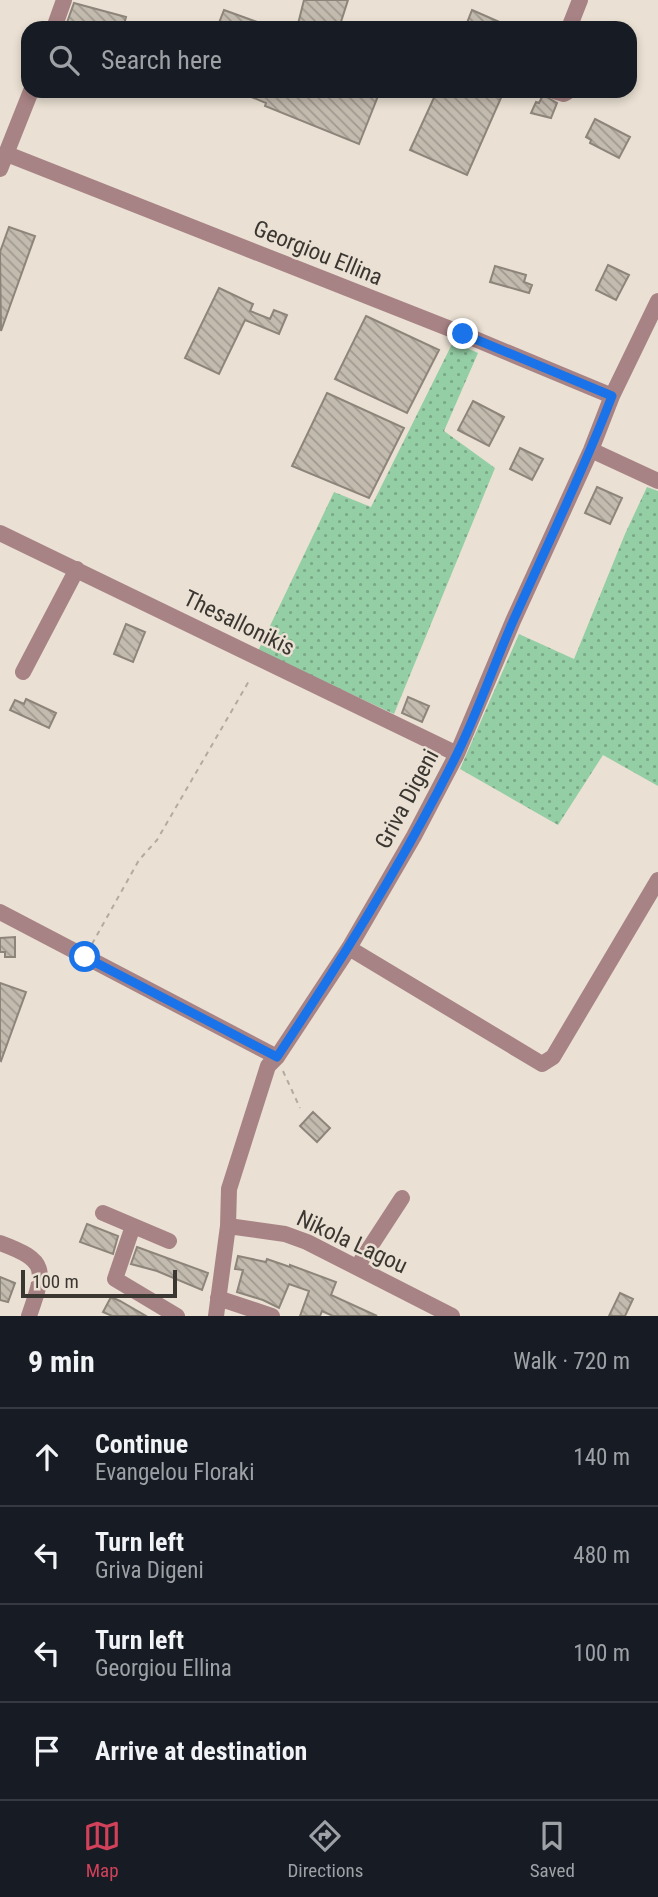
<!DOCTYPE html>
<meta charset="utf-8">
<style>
body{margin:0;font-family:"Roboto Condensed",sans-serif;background:#20242c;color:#f1f3f6}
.scale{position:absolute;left:21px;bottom:18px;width:156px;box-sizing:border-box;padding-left:7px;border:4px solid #3a3631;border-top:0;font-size:19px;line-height:24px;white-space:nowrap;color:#3a3631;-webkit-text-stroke:5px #eae0d3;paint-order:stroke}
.stop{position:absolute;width:21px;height:21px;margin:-16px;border:5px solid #1a73e8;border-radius:50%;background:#fff}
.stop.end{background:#1a73e8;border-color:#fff;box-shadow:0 2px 7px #0008}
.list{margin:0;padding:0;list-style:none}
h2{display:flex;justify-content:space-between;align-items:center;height:91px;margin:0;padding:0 28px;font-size:30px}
h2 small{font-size:23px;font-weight:400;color:#9ea1a6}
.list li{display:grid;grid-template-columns:46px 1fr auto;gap:21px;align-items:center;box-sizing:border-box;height:98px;padding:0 28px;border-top:2px solid #363941}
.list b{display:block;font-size:26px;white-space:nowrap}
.list p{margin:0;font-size:23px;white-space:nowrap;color:#9ea1a6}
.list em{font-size:23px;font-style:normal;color:#9ea1a6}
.icon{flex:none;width:38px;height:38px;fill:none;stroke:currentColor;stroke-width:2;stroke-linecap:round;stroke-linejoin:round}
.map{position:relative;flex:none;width:658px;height:1316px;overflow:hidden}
.search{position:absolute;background:#171b24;box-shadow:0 4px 10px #0003;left:21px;right:21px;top:21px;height:77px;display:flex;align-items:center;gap:18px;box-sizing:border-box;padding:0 24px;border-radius:21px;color:#9ea1a6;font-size:26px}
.sheet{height:483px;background:#171b24}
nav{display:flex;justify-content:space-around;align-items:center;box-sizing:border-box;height:98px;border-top:2px solid #363941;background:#171b24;font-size:19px;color:#9ea1a6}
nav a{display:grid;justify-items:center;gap:4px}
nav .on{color:#d1415a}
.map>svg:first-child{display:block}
.grass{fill:url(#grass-dots)}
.building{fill:url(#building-back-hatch);stroke:#8e857a;stroke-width:2}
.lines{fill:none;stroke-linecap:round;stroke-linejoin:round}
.path{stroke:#b3aba1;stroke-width:2;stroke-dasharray:5 5;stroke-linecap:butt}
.minor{stroke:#a88385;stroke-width:16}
.route{stroke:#1a73e8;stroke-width:9}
.labels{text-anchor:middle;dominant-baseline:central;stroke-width:5;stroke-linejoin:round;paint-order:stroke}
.street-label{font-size:23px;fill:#3a3631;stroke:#eae0d3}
</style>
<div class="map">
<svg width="658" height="1316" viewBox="0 0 658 1316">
<defs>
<pattern id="grass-dots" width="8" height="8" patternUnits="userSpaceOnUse" patternTransform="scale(1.75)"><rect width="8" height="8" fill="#94cea5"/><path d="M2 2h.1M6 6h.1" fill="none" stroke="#7aa887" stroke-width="1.8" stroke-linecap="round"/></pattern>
<pattern id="building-back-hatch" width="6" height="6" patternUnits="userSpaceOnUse" patternTransform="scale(1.75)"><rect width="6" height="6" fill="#c4bbaf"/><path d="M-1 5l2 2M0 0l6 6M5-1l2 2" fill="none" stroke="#a0998f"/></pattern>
</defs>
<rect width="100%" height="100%" fill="#eae0d3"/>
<path class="grass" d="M453,342L478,353L444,431L495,468L394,714L258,651L334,492L371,507Z
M647,487L658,491V786L603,755L558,825L460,769L519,634L574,659L625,534Z"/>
<path class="building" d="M304,0H348L339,28H297Z
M74,3L126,17L123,28H65Z
M224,10L271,27V28H217Z
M472,10L513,28H465Z
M237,91H380L359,144L265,106L266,103Z
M437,91H504L467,175L410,150Z
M543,95L557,103L551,118L531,113L536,102L539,103Z
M595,119L630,137L619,158L590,143L591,140L586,137Z
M9,227L35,236L1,331L0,252Z
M608,265L629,275L616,300L596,290Z
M495,266L526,275L524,282L532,285L529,293L490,282Z
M219,288L253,304L250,311L270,319L274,310L287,315L279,334L245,320L219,374L185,358Z
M366,316L439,350L407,413L335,379Z
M327,393L404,428L369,498L292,466Z
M473,401L504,417L489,446L458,430Z
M520,448L543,459L532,480L510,469Z
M597,487L622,498L610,524L585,513Z
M126,624L145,632L133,662L114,654Z
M408,697L429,706L422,722L402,713Z
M26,699L56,713L49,728L10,710L15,700L24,704Z
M15,937V957H5V952H0V938Z
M0,983L26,992L1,1061L0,1060Z
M313,1112L330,1128L317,1142L300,1126Z
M87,1224L118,1236L113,1254L80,1242Z
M137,1247L208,1273L202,1290L157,1271L131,1264Z
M238,1256L266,1262L267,1259L290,1267V1265L336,1282L331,1295L377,1316H333L322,1311L320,1316H300L309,1291L289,1284L279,1308L263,1300L237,1292L243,1270L235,1269Z
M0,1277L15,1283L8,1302L0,1300Z
M620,1293L633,1299L625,1316H609Z
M111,1297L120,1301L146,1316H112L103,1312Z"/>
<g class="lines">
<path class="path" d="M92,944L139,860L157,840L249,681
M283,1071L300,1108"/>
<path class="minor" d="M54,28L64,0
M569,28L580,0
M554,91L564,94L569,91
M7,154L463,334L612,396
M0,169L31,91
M591,450L658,481
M0,533L457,754
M23,672L77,569
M0,912L277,1057
M349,948L542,1064L553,1057L658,880
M103,1213L169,1241
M133,1226L115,1279L177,1316
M228,1226L285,1234L307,1242L452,1316
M0,1243C49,1261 45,1270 29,1316
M357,1267L402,1198
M218,1298L272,1316
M216,1316L228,1226L229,1189L268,1066L277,1057L349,948L414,836L457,754L513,621L591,450L612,396L658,301"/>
</g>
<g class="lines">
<path class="route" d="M85,957L277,1057C342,960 404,861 456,756C478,712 494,664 514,619C547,545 583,472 612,396L463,334"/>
</g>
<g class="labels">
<g class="street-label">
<text transform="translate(318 253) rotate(22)">Georgiou Ellina</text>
<text transform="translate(239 623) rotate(26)">Thesallonikis</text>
<text transform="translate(407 799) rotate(-62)">Griva Digeni</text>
<text transform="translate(352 1242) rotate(25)">Nikola Lagou</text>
</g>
</g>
</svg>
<div class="scale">100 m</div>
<div class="stop" style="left:85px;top:957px"></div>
<div class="stop end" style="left:463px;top:334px"></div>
<div class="search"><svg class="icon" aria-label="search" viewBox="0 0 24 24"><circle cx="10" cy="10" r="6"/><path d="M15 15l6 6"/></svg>Search here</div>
</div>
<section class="sheet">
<h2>9 min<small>Walk · 720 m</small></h2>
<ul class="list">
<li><svg class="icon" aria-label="ahead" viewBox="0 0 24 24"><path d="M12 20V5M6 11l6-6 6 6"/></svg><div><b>Continue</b><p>Evangelou Floraki</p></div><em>140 m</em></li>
<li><svg class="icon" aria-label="left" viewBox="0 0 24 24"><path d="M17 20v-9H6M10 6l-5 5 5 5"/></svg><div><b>Turn left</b><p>Griva Digeni</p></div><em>480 m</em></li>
<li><svg class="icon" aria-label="left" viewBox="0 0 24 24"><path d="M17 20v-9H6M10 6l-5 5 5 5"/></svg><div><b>Turn left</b><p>Georgiou Ellina</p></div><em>100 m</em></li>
<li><svg class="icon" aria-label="arrive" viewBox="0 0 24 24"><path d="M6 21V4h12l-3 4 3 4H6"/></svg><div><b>Arrive at destination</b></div></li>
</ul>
</section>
<nav>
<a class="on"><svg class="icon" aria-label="map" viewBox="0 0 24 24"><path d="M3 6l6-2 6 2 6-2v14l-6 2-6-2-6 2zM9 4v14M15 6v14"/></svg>Map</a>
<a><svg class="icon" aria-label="directions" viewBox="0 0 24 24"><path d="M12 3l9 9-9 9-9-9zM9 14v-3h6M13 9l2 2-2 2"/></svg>Directions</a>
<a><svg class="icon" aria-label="saved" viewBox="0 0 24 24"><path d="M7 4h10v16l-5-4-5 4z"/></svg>Saved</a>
</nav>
